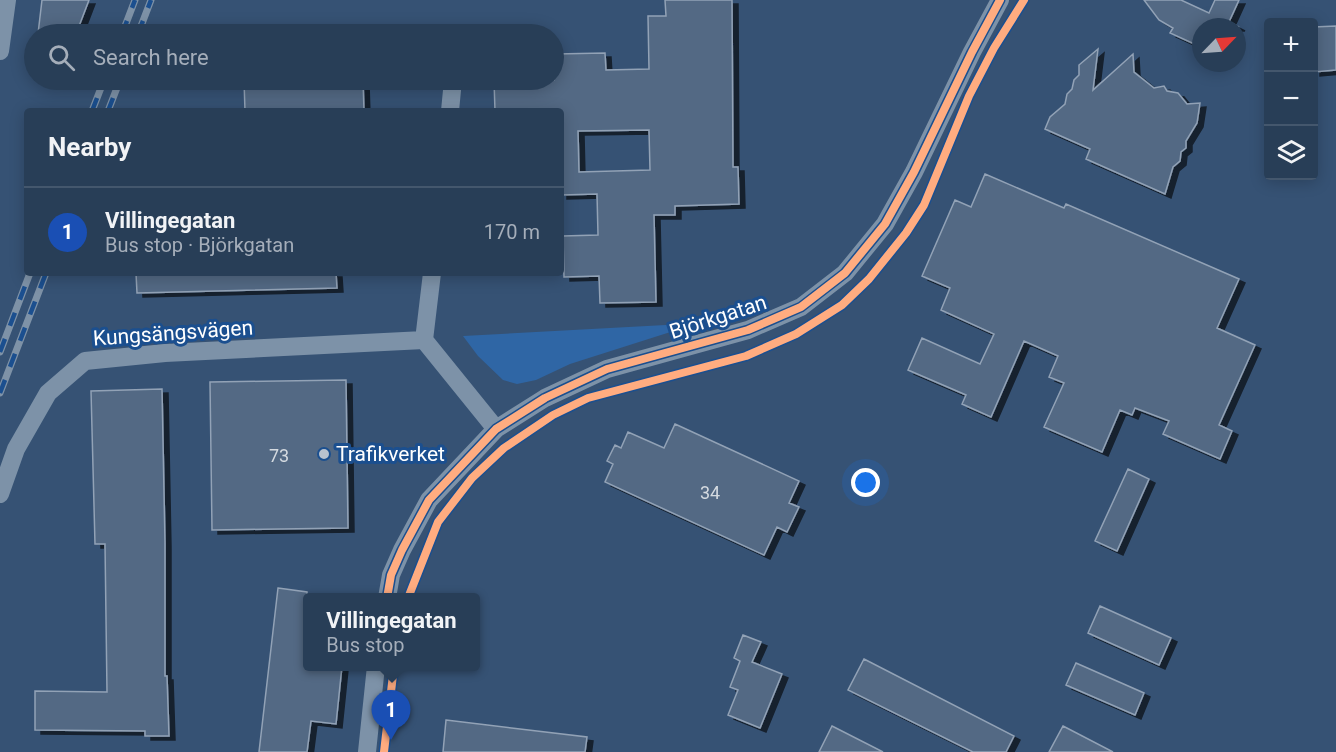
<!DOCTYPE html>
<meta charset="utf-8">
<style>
body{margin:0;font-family:Roboto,sans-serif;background:#344961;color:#f1f3f6}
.controls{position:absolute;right:18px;top:18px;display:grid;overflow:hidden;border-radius:6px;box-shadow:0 3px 15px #0003}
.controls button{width:54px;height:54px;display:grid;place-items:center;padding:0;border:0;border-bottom:2px solid #44576d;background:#283e57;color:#f1f3f6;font:30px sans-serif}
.compass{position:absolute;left:1192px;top:18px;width:54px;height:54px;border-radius:50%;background:#283e57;box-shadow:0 3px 15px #0003;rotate:65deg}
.you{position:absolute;left:866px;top:483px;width:21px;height:21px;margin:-15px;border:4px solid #fff;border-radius:50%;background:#1a73e8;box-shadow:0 0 0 9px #1a73e833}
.badge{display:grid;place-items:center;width:39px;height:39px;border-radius:50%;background:#8c9099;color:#fff;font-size:20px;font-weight:700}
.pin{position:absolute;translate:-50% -50px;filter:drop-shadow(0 2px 3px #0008)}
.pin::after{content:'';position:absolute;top:32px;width:21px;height:18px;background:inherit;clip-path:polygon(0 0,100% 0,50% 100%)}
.popup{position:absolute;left:303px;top:593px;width:177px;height:78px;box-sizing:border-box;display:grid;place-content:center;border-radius:6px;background:#283e57;filter:drop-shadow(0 2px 4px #0005);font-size:20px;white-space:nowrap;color:#a5aeba}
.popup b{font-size:22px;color:#f1f3f6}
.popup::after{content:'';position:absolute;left:50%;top:100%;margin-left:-12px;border:12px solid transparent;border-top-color:#283e57}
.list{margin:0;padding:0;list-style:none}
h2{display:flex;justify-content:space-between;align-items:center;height:78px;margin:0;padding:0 24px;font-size:26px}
h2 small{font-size:20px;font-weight:400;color:#a5aeba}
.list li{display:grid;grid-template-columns:39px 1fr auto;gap:18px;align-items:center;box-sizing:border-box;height:90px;padding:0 24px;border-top:2px solid #44576d}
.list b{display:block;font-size:22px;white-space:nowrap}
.list p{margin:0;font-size:20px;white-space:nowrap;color:#a5aeba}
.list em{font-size:20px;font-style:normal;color:#a5aeba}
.icon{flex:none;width:33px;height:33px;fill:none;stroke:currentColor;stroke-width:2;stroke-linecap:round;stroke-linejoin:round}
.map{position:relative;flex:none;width:1336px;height:752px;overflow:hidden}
.search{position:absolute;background:#283e57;box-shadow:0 3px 15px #0003;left:24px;top:24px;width:540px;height:66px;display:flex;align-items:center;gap:15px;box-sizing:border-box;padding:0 21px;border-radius:33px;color:#a5aeba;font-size:22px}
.panel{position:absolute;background:#283e57;box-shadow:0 3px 15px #0003;left:24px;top:108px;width:540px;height:168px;border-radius:6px}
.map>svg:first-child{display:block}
.green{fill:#2f66a5}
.building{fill:#526984;stroke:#92a2b6;stroke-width:1.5;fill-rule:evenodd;filter:url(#shadow)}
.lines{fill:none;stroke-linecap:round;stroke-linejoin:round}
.street{stroke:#7d92a8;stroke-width:18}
.rail-casing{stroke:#7e92a7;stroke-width:7}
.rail{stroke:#1b4f8f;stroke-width:4.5;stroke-dasharray:14;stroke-linecap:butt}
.cycleway-casing{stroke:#1b4f8f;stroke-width:11}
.cycleway{stroke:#ffac80;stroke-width:8}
.poi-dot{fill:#b9c2ce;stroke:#1b4f8f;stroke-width:2}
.labels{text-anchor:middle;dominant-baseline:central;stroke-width:6;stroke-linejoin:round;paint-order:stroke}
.number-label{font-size:18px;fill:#d4dae0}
.street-label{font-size:21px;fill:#fff;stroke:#1b4f8f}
.poi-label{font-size:21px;fill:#fff;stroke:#1b4f8f;text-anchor:start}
</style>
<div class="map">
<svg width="1336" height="752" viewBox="0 0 1336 752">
<defs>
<filter id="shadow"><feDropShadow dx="6" dy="4" stdDeviation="0" flood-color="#0009"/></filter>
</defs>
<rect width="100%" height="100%" fill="#365274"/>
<path class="green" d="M684,324L683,328L570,364L536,380L517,384L503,380L478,356L463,336Z"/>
<path class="building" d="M42,0H89L76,34H38Z
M665,0H732L733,167H738L739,204L675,206V215H654L656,302L600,303L599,276L564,277L563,236L598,235L597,194L561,195V111H495L494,80H554L556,54L605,53L606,70L649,69L648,16H666ZM649,130L650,170L579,172L578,131Z
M1144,0H1181L1209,13L1215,0H1239L1229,22L1239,27H1201V47L1170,33L1173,28L1159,20Z
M1336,26V70L1314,72V27Z
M1098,49L1093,90L1133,54L1134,72L1154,88L1164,86L1167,91L1178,93L1187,104L1200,103L1197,123L1186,141V148L1181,152L1180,161L1173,167L1165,194L1086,159L1090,149L1045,129L1050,117L1065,104L1067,94L1072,89L1074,80L1079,75V65Z
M244,80H363L364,111H245Z
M985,174L1064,208L1066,204L1239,279L1217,328L1255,345L1219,425L1232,431L1220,459L1163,434L1169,421L1135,408L1132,415L1120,410L1102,452L1044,427L1064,383L1049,377L1058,356L1024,341L991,417L962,404L966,395L908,370L922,338L980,364L994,334L941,310L950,288L922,276L955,200L971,207Z
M136,273H336L337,288L137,293Z
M346,380L348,528L212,530L210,382Z
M162,389L165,543V676H167L169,736H145V731L35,730V691L107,692L105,544H95L91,391Z
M675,424L799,481L789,503L799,507L787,532L777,527L764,555L605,482L613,464L607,461L615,445L621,448L628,432L664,448Z
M1128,469L1149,479L1117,551L1095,541Z
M278,588L307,592V666H342L336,724L311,721L307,752H259Z
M1100,606L1171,638L1159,665L1088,633Z
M743,635L761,642L752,662L782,674L760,728L728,715L738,690L730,687L740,661L734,658Z
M864,659L1014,736L1006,752H973L848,690Z
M1076,663L1144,693L1135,715L1066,685Z
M446,720L587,737L585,752H443Z
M832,726L883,752H819Z
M1063,726L1113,752H1049Z"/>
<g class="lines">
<path class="street" d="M0,51L7,0
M450,111L453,80
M432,273L424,340L496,429
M0,494L16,449L48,393L85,361L165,353L424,340
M387,598L391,575L402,550L429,500L496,429L545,398L607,369L748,330L801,307L845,273L885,224L914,172L972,52L1000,0
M367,752L376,666"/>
<defs>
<path id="rail" d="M122,34L135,0
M138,34L151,0
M92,111L104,80
M108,111L120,80
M0,352L30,273
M0,393L46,273"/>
</defs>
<use href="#rail" class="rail-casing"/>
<use href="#rail" class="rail"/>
<defs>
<path id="cycleway" d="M387,598L391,575L402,550L429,500L496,429L545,398L607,369L748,330L801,307L845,273L885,224L914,172L972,52L1000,0
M408,598L438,522L472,478L504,448L553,415L588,398L746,356L796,334L842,305L869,279L906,233L924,205L969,96L994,48L1024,0
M384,752L394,666"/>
</defs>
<use href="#cycleway" class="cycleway-casing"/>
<use href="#cycleway" class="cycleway"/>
</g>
<circle class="poi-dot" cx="324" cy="454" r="6"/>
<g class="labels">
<g class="number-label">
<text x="279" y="455">73</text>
<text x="710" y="492">34</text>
</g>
<g class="street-label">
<text transform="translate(718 317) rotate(-18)">Björkgatan</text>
<text transform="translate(173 333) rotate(-4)">Kungsängsvägen</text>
</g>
<g class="poi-label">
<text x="336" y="454">Trafikverket</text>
</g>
</g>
</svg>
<div class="controls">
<button>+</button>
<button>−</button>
<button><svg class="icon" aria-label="layers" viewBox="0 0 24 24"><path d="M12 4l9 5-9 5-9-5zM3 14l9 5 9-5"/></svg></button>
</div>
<svg class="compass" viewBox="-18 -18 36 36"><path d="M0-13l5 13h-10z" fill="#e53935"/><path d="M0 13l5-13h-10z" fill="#a5aeba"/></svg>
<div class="you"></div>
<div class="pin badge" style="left:391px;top:740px;background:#1a4fb4">1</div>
<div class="popup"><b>Villingegatan</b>Bus stop</div>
<div class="search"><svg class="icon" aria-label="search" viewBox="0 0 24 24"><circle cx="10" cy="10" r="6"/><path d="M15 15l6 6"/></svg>Search here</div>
<section class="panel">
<h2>Nearby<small></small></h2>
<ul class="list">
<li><span class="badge" style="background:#1a4fb4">1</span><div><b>Villingegatan</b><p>Bus stop · Björkgatan</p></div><em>170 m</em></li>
</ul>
</section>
</div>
